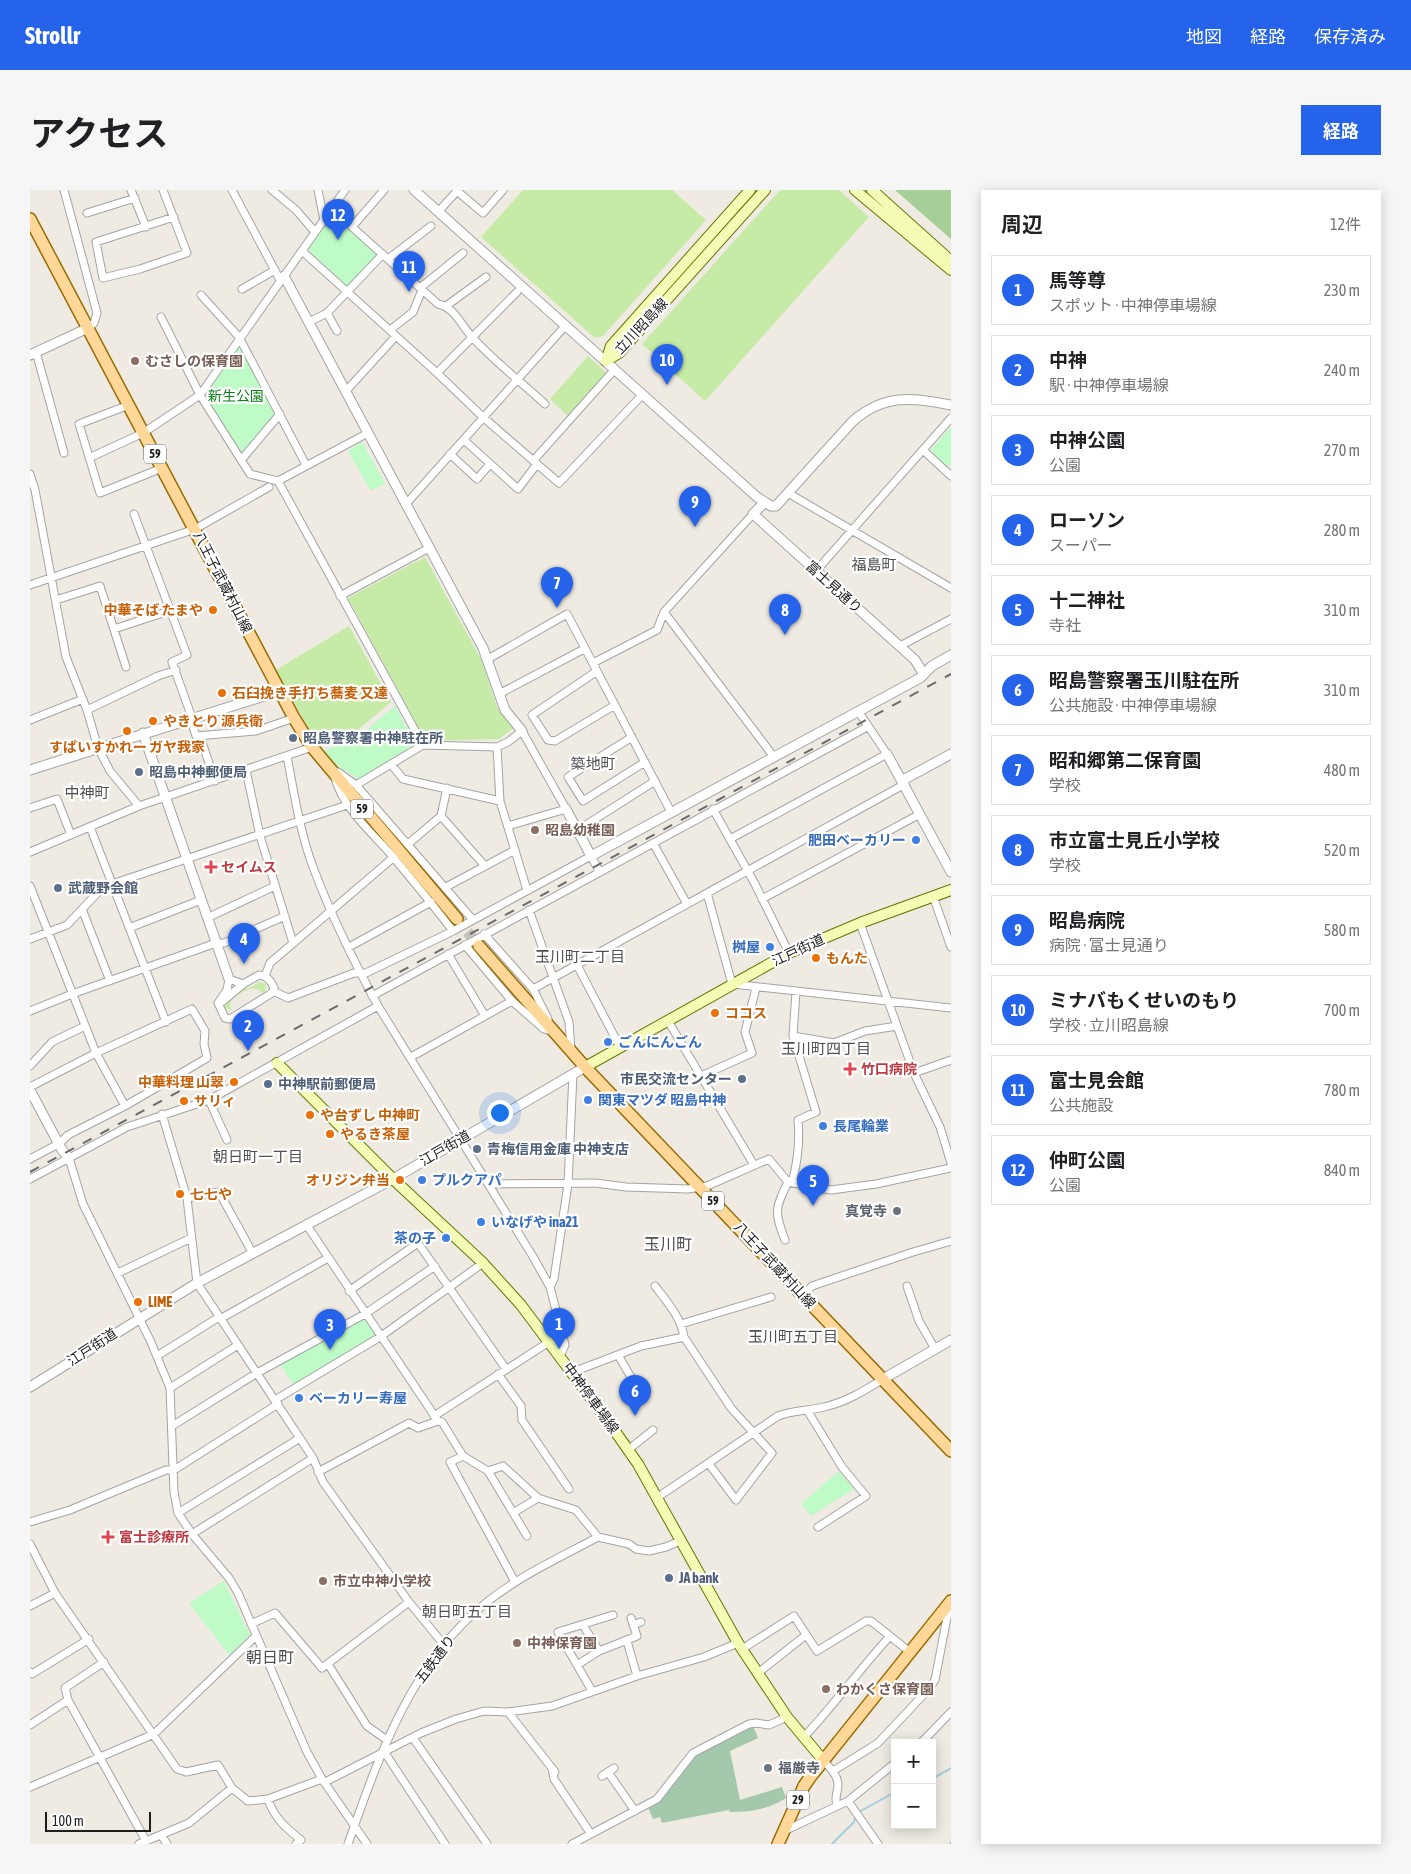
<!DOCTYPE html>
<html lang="ja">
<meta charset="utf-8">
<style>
body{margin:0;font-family:"Asap Condensed","Noto Sans JP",sans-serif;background:#f6f6f6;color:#202124}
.controls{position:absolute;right:15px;bottom:15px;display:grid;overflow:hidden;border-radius:0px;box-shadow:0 2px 12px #0003}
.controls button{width:45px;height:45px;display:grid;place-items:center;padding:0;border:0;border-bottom:1px solid #e0e0e0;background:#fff;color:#202124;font:25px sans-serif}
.scale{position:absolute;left:15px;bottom:12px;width:106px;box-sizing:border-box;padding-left:5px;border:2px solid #1d1d1d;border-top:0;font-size:14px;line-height:18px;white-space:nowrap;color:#1d1d1d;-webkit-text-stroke:4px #fff;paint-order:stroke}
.you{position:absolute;left:469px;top:922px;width:18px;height:18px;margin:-12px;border:4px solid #fff;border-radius:50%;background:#1a73e8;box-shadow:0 0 0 8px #1a73e833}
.badge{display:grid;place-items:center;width:32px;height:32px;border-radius:50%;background:#2563eb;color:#fff;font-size:16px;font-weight:700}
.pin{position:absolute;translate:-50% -41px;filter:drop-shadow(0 1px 2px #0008)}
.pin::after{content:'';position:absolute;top:26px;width:18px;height:15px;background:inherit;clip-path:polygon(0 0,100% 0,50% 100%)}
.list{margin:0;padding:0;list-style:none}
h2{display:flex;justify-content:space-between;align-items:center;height:65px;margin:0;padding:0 20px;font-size:21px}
h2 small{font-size:16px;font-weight:400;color:#757577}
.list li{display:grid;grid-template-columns:32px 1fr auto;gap:15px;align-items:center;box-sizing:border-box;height:70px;margin:0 10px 10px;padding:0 10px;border:1px solid #e0e0e0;border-radius:0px}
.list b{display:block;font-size:19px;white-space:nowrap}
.list p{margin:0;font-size:16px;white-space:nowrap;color:#757577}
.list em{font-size:16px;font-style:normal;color:#757577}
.map{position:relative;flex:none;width:921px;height:1654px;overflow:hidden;border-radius:0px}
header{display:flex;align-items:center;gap:30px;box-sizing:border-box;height:70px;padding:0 25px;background:#2563eb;color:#fff}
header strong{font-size:24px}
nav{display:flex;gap:28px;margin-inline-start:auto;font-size:18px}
.intro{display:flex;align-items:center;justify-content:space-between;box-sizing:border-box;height:120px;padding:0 30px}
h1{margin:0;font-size:35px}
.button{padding:12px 22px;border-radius:0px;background:#2563eb;color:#fff;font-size:18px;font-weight:700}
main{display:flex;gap:30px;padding:0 30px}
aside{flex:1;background:#fff;border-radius:0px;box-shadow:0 2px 12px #0003}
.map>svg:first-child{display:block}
.grass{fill:#c5eba7}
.forest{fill:#a5cf97}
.cemetery{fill:#a4c8ab}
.park{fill:#befbc6}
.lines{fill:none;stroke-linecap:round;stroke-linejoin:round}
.stream{stroke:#a2cede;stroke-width:2}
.primary-tunnel{stroke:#c5c2bb;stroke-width:11;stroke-dasharray:11 5.5;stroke-linecap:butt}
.minor-casing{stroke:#a4a4a4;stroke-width:9}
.tertiary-casing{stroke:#a4a4a4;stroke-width:11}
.secondary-casing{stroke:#657702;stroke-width:12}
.primary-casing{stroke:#976c00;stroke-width:14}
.minor{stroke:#fff;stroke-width:7}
.tertiary{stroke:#fff;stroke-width:9}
.secondary{stroke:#f4fbb5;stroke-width:10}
.primary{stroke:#fed799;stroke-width:11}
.rail{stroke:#6b6b6b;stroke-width:2;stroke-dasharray:10 10;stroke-linecap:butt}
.education-dot{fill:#8d6e63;stroke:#fff;stroke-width:2}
.food-dot{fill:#e8710a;stroke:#fff;stroke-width:2}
.service-dot{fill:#5c6f8a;stroke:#fff;stroke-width:2}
.shop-dot{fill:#3f7fe0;stroke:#fff;stroke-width:2}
.health-dot{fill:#e0444e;stroke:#fff;stroke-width:2}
.worship-dot{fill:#6b7280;stroke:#fff;stroke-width:2}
.labels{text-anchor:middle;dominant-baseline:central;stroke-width:4.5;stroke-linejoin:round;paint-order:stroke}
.shield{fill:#fff;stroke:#616161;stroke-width:1}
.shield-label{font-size:12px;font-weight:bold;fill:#1d1d1d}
.street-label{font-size:14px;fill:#1d1d1d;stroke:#fff}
.education-label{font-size:14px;font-weight:bold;fill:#785e54;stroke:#fff;text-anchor:start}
.park-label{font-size:14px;fill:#097e18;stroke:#fff}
.food-label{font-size:14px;font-weight:bold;fill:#c56008;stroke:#fff;text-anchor:start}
.service-label{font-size:14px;font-weight:bold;fill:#4e5e75;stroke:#fff;text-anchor:start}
.shop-label{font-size:14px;font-weight:bold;fill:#366cbe;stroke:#fff;text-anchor:start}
.health-label{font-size:14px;font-weight:bold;fill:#be3a42;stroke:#fff;text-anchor:start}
.worship-label{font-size:14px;font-weight:bold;fill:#5b616d;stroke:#fff;text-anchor:end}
.neighbourhood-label{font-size:15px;fill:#505050;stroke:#fff}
.quarter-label{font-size:16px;fill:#505050;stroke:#fff}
</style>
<header>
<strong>Strollr</strong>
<nav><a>地図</a><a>経路</a><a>保存済み</a></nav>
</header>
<div class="intro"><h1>アクセス</h1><a class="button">経路</a></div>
<main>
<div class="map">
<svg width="921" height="1654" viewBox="0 0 921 1654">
<rect width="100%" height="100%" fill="#efebe3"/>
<path class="grass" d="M493,0H642L676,30L573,146L565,148L451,47Z
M750,0H809L839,27L675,211L612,154Z
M558,166L577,183L539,227L520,209Z
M395,367L452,471L467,517L483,538L469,549L396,551L318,408Z
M319,436L361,512L324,543L289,557L246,480Z
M229,792L236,794L235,802L232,803L228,799C219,796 205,805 200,813L201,820L195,818L194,814L210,798H219Z"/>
<path class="forest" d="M865,0H921V49Z"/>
<path class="cemetery" d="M723,1536L728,1548L700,1561L710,1610L752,1597L756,1608C739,1619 721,1622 700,1622L699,1620L632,1633L630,1627L623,1629L618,1617L666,1564Z"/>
<path class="park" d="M307,19L322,32L321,40L349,66L319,98L278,60Z
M208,154L247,224L212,262L174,205Z
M921,237V274L916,276L901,260Z
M332,252L355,293L341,301L318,261Z
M365,516L385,554L328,589L295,567L292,562L328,547Z
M334,1127L348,1147L264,1196L249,1172Z
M809,1281L824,1299L781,1326L771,1314Z
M194,1391L220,1445L199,1465L159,1413Z"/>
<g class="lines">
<path class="stream" d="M902,1589L921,1578
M829,1622L865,1602
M802,1654L824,1632L826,1625
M920,1654L921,1652"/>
<path class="primary-tunnel" d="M427,729L449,756"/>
<defs>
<path id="minor" d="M34,0L67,123L64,133L58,138
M101,0L116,37
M133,0L157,63L110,79L73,88L66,52L144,27
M202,0L250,90
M242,0L266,20L285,42
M288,0L294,30
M354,0L322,37L408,114C426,118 431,136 443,148C465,172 491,192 515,214
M427,1L453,23L473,0
M408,22L428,0
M57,23L105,8
M272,61L407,183L454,228L529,293L613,204
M358,69L401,36
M390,98L433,63
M212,99L245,80
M171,105L209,147L276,275
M416,116L456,87
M297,123L307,141
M131,127L170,205L220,284L248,291
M279,132L297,123L353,64
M360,140L383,122L392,100
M6,162L34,263
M407,183L487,102
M316,201L366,146
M99,215L49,234L70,303L132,278
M338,243L248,291L393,555
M434,250L488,299L507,274
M893,260L921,286
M420,264L447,289L460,274
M59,268L113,243L170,205L315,0
M212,269L250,224
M503,271L585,179
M0,284L5,300L36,467L57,520L68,558L80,581L109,616
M758,303L921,398
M376,314L536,135
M104,324L157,465L142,472L162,528
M786,381L921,228
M0,395L165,339L239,297
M310,406L399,358
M26,410L70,396L96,477
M634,422L744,567
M84,439L139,421
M870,456L921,429
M458,469L537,424L641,622
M563,473L627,440L634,422L723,324
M567,481L502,525L518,550L525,551L585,515
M469,504L554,459
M57,520L128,486L146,480
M160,528L166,546L226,541L264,528
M0,530L53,509
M170,546L185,591
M602,547L538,587L553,611L615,572
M467,557L470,611L497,700
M257,566C264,603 270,642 283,677C301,725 324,772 348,816L502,1065L520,1097L535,1155L530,1166
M361,574L373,589L470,611
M216,580L230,646L263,753
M308,582L326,595L443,730
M305,588C314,620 343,643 364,668C384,692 404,716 423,741
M326,595L393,555L467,557L478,552L492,541L536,619L478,636
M0,618L27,609L41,645
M683,619L725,694L759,763
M411,626L417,598
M60,637L136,832
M548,640L625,591
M700,649L857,564L828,521
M623,653L657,714
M378,654L411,626L455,676
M0,662L109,616L282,557
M0,696L66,863L95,916
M416,697L485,660
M677,703L702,794L921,818
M903,706L921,757
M732,709L890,624
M52,719L80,791
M499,720L539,832L541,860
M177,728L245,696
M830,733L884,883L910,937L921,973
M99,738L171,710
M454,744L503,799L518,829
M0,749L37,735L73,697L317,615
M435,755L482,811L514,839L521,841
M319,757L401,712
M418,764L455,826
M547,775L590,857
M229,785C237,785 241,791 244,798L242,803L200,829L195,828L188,813L197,800L199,789L213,794Z
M235,786L240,773L364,667
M503,799L875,594
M243,801L258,808L324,783H336L423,741L561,666L569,681
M342,806L837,537
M193,811L213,794
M0,821L42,804L186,753H194L255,726
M638,831L724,975
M763,846L804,853L835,841L867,836
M381,867L482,811
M0,876L22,852L55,836
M884,883L921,870
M671,886L722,863L715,842L726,798
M0,897L66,863L162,819L175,841L174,854L177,868L95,916L38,945L30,953L0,969
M179,910L197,950
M132,924L157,1008L167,1093L283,1268L293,1292L379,1412L414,1455
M39,968L53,1014L120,1150L140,1198L144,1302L148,1323L162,1344L199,1388L208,1403L277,1562L292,1589L337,1654
M0,989L97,937L179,910L348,816
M458,994L565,993L596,997L658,999L677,996L739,969L758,992L801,1000L846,994L921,978
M157,1008L189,1002L222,1062
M276,1034L408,1231L412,1232L433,1266L458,1281L473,1276L508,1308L546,1320L568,1347L599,1354L606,1359L619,1361L636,1357L650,1351
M755,1050C744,1021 745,1019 758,992L763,989C768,969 770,951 768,930L786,922L763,846L766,802
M88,1083L161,1048
M625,1096C637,1112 651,1127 654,1147L701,1218L742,1263L706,1310L679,1274
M877,1096L889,1131L905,1159
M520,1097L524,1089L538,994L543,884
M319,1101L388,1053L476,1179
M773,1104L782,1096L883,1062L921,1051
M190,1129L298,1068
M651,1134L741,1107
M588,1165L612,1206
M127,1166L189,1127
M543,1182L611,1156L654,1147
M468,1184L491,1216L492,1230L539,1299
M140,1198L208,1155
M245,1210L350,1147L453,1073
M777,1220L812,1277L836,1306L788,1337
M404,1226L519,1152
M142,1236L227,1183L335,1124L405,1076
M598,1260L623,1240
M433,1266L420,1272L485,1392
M458,1281L497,1346
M288,1282L379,1233L388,1238L408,1231
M628,1307L748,1226C762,1220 778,1221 794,1217C816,1212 834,1201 853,1189
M148,1323L270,1248
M483,1323L508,1308
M0,1332L40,1320L136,1280H144L248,1214
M162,1344L283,1268
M0,1354L25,1403L147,1579L156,1582L188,1575L202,1598L218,1611L238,1609L292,1589
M0,1416L25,1403
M221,1434L245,1423L292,1478L379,1412
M553,1435L569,1461
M603,1435L611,1432
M597,1451L607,1486
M712,1459L764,1426L787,1461L836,1431H841L880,1462
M74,1472L35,1498L38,1510L116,1651
M298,1474L337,1536L357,1550
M547,1475L569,1461L607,1446L601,1428
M0,1482L2,1484L59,1449
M728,1483L776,1445
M562,1501L528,1442L583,1425
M478,1522L525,1582
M0,1535L38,1510
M383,1548L457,1654
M773,1548C804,1515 830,1479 860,1446
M891,1553L921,1522
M355,1563L415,1654
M793,1570C799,1577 808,1585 808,1595C808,1603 804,1607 807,1615
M522,1578L524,1589L561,1644
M803,1581L848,1553L897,1501L905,1490L919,1417
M578,1582L605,1621
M572,1586L584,1578
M295,1592L391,1543L426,1529L454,1521L478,1522L522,1516L607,1486L674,1467L708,1453
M0,1597L124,1544L226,1446
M238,1609C244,1628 256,1638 271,1650L266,1654
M818,1611L848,1654
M754,1641L818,1611L865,1573
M131,1645L137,1654
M109,1654L159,1633L202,1598
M318,1654C349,1566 381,1472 457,1412C491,1385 531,1367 568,1347
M542,1654L627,1609L663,1563L719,1534L726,1533L739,1535L757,1527"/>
<path id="tertiary" d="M384,0L727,307L741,316H746L823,231C855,203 883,208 921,215
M254,86L453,458L475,520L492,541
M0,165L58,138
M734,313L723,324L885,470L893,483
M113,543L199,789
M857,564L921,682
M0,580L250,501
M873,590L921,564
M536,619L561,666L890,488L902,476L921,465
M0,900L32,960L39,968
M853,1189L921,1150
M0,1197L167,1093L363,989L555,877"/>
<path id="secondary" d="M825,0L921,80
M842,0L921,71
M576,171L589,163L735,0
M576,171L581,156L720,0
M247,873L363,989L453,1073L491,1115L580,1234L608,1274L708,1453L757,1527L793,1570
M555,877L759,763L830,733L921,700"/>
<path id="primary" d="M0,29L264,528L282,557L427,729
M449,756L555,877L921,1261
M748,1654L774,1596L781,1586L921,1411"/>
</defs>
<use href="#minor" class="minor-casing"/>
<use href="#tertiary" class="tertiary-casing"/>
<use href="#secondary" class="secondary-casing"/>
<use href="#primary" class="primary-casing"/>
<use href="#minor" class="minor"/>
<use href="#tertiary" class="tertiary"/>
<use href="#secondary" class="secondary"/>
<use href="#primary" class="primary"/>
<path class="rail" d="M0,982L921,484"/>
</g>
<g class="education-dot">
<circle cx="105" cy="171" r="5"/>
<circle cx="505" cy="640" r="5"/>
<circle cx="293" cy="1391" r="5"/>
<circle cx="487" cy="1453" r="5"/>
<circle cx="796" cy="1499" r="5"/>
</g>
<g class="food-dot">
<circle cx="183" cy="420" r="5"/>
<circle cx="192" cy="503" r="5"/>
<circle cx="123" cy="531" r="5"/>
<circle cx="97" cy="541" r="5"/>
<circle cx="786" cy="768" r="5"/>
<circle cx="685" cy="823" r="5"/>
<circle cx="204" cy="892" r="5"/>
<circle cx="154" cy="911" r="5"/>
<circle cx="280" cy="925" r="5"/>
<circle cx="300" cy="944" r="5"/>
<circle cx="370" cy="990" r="5"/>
<circle cx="150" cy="1004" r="5"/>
<circle cx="108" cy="1112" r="5"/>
</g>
<g class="service-dot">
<circle cx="263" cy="548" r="5"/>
<circle cx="109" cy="582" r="5"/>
<circle cx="28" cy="698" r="5"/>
<circle cx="712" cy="889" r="5"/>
<circle cx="238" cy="894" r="5"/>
<circle cx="447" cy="959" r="5"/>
<circle cx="639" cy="1388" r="5"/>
</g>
<g class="shop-dot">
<circle cx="886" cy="650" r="5"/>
<circle cx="740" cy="757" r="5"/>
<circle cx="578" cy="852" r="5"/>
<circle cx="558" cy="910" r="5"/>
<circle cx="793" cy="936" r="5"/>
<circle cx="392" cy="990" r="5"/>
<circle cx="451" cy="1032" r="5"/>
<circle cx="416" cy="1048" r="5"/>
<circle cx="269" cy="1208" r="5"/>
</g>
<g class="health-dot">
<path d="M178.5 669.5h5v5h5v5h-5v5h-5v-5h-5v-5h5z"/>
<path d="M817.5 871.5h5v5h5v5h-5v5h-5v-5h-5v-5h5z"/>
<path d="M75.5 1339.5h5v5h5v5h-5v5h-5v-5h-5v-5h5z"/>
</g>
<g class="worship-dot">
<circle cx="867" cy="1021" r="5"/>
<circle cx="738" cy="1578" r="5"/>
</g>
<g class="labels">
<g class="shield">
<rect x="114" y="254.5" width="22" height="19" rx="4"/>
<rect x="321" y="609.5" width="22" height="19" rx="4"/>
<rect x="672" y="1001.5" width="22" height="19" rx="4"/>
<rect x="757" y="1600.5" width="22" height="19" rx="4"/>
</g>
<g class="shield-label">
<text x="125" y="264">59</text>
<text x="332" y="619">59</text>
<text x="683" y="1011">59</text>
<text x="768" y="1610">29</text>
</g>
<g class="street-label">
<text transform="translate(611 136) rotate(-47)">立川昭島線</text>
<text transform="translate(193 392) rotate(63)">八王子武蔵村山線</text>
<text transform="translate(804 397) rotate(42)">富士見通り</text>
<text transform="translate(768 760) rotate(-25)">江戸街道</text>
<text transform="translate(415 958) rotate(-30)">江戸街道</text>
<text transform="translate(745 1075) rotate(47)">八王子武蔵村山線</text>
<text transform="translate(62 1157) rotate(-33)">江戸街道</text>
<text transform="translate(561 1208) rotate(54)">中神停車場線</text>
<text transform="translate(405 1469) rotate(-53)">五鉄通り</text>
</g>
<g class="education-label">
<text x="115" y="171">むさしの保育園</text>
<text x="515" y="640">昭島幼稚園</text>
<text x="303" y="1391">市立中神小学校</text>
<text x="497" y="1453">中神保育園</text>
<text x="806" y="1499">わかくさ保育園</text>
</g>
<g class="park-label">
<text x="206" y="206">新生公園</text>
</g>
<g class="food-label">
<text x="173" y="420" text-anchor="end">中華そば たまや</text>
<text x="202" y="503">石臼挽き手打ち蕎麦 又達</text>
<text x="133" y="531">やきとり 源兵衛</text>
<text x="97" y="557" text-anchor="middle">すぱいすかれー ガヤ我家</text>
<text x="796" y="768">もんた</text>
<text x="695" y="823">ココス</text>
<text x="194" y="892" text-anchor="end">中華料理 山翠</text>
<text x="164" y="911">サリィ</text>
<text x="290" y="925">や台ずし 中神町</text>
<text x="310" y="944">やるき茶屋</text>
<text x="360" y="990" text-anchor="end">オリジン弁当</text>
<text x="160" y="1004">七七や</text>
<text x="118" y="1112">LIME</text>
</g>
<g class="service-label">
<text x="273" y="548">昭島警察署中神駐在所</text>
<text x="119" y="582">昭島中神郵便局</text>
<text x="38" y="698">武蔵野会館</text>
<text x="702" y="889" text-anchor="end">市民交流センター</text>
<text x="248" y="894">中神駅前郵便局</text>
<text x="457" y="959">青梅信用金庫 中神支店</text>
<text x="649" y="1388">JA bank</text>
</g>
<g class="shop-label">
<text x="876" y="650" text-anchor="end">肥田ベーカリー</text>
<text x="730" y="757" text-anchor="end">桝屋</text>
<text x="588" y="852">ごんにんごん</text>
<text x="568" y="910">関東マツダ 昭島中神</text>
<text x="803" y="936">長尾輪業</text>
<text x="402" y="990">プルクアパ</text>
<text x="461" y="1032">いなげや ina21</text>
<text x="406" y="1048" text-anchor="end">茶の子</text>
<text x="279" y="1208">ベーカリー寿屋</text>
</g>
<g class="health-label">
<text x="191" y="677">セイムス</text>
<text x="831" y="879">竹口病院</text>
<text x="89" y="1347">富士診療所</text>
</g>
<g class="worship-label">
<text x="857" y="1021">真覚寺</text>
<text x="748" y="1578" text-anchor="start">福厳寺</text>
</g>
<g class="neighbourhood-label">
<text x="844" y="374">福島町</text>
<text x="563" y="573">築地町</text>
<text x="57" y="602">中神町</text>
<text x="550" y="766">玉川町二丁目</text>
<text x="796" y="858">玉川町四丁目</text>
<text x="228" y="966">朝日町一丁目</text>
<text x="763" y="1146">玉川町五丁目</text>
<text x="437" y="1421">朝日町五丁目</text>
</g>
<g class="quarter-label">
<text x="638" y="1054">玉川町</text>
<text x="240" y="1467">朝日町</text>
</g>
</g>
</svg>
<div class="controls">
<button>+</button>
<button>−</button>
</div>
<div class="scale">100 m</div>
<div class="you"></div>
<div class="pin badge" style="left:529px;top:1159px">1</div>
<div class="pin badge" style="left:218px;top:861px">2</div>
<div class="pin badge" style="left:300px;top:1160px">3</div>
<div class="pin badge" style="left:214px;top:774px">4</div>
<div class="pin badge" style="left:783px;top:1016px">5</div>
<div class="pin badge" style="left:605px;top:1226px">6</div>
<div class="pin badge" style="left:527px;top:418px">7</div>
<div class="pin badge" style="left:755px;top:445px">8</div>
<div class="pin badge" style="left:665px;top:337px">9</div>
<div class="pin badge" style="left:637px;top:195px">10</div>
<div class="pin badge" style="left:379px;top:102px">11</div>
<div class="pin badge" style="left:308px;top:50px">12</div>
</div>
<aside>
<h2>周辺<small>12件</small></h2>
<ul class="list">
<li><span class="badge">1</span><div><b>馬等尊</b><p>スポット · 中神停車場線</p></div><em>230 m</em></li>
<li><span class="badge">2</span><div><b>中神</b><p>駅 · 中神停車場線</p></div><em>240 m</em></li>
<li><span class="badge">3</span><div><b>中神公園</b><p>公園</p></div><em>270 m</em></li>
<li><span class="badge">4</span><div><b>ローソン</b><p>スーパー</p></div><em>280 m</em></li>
<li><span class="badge">5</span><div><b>十二神社</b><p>寺社</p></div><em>310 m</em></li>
<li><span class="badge">6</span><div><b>昭島警察署玉川駐在所</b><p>公共施設 · 中神停車場線</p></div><em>310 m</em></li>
<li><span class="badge">7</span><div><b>昭和郷第二保育園</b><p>学校</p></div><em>480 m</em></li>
<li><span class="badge">8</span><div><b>市立富士見丘小学校</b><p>学校</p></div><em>520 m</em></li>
<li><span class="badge">9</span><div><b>昭島病院</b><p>病院 · 富士見通り</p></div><em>580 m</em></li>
<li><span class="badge">10</span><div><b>ミナバもくせいのもり</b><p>学校 · 立川昭島線</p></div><em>700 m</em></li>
<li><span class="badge">11</span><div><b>富士見会館</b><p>公共施設</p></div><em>780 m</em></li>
<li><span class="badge">12</span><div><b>仲町公園</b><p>公園</p></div><em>840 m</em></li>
</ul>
</aside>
</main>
